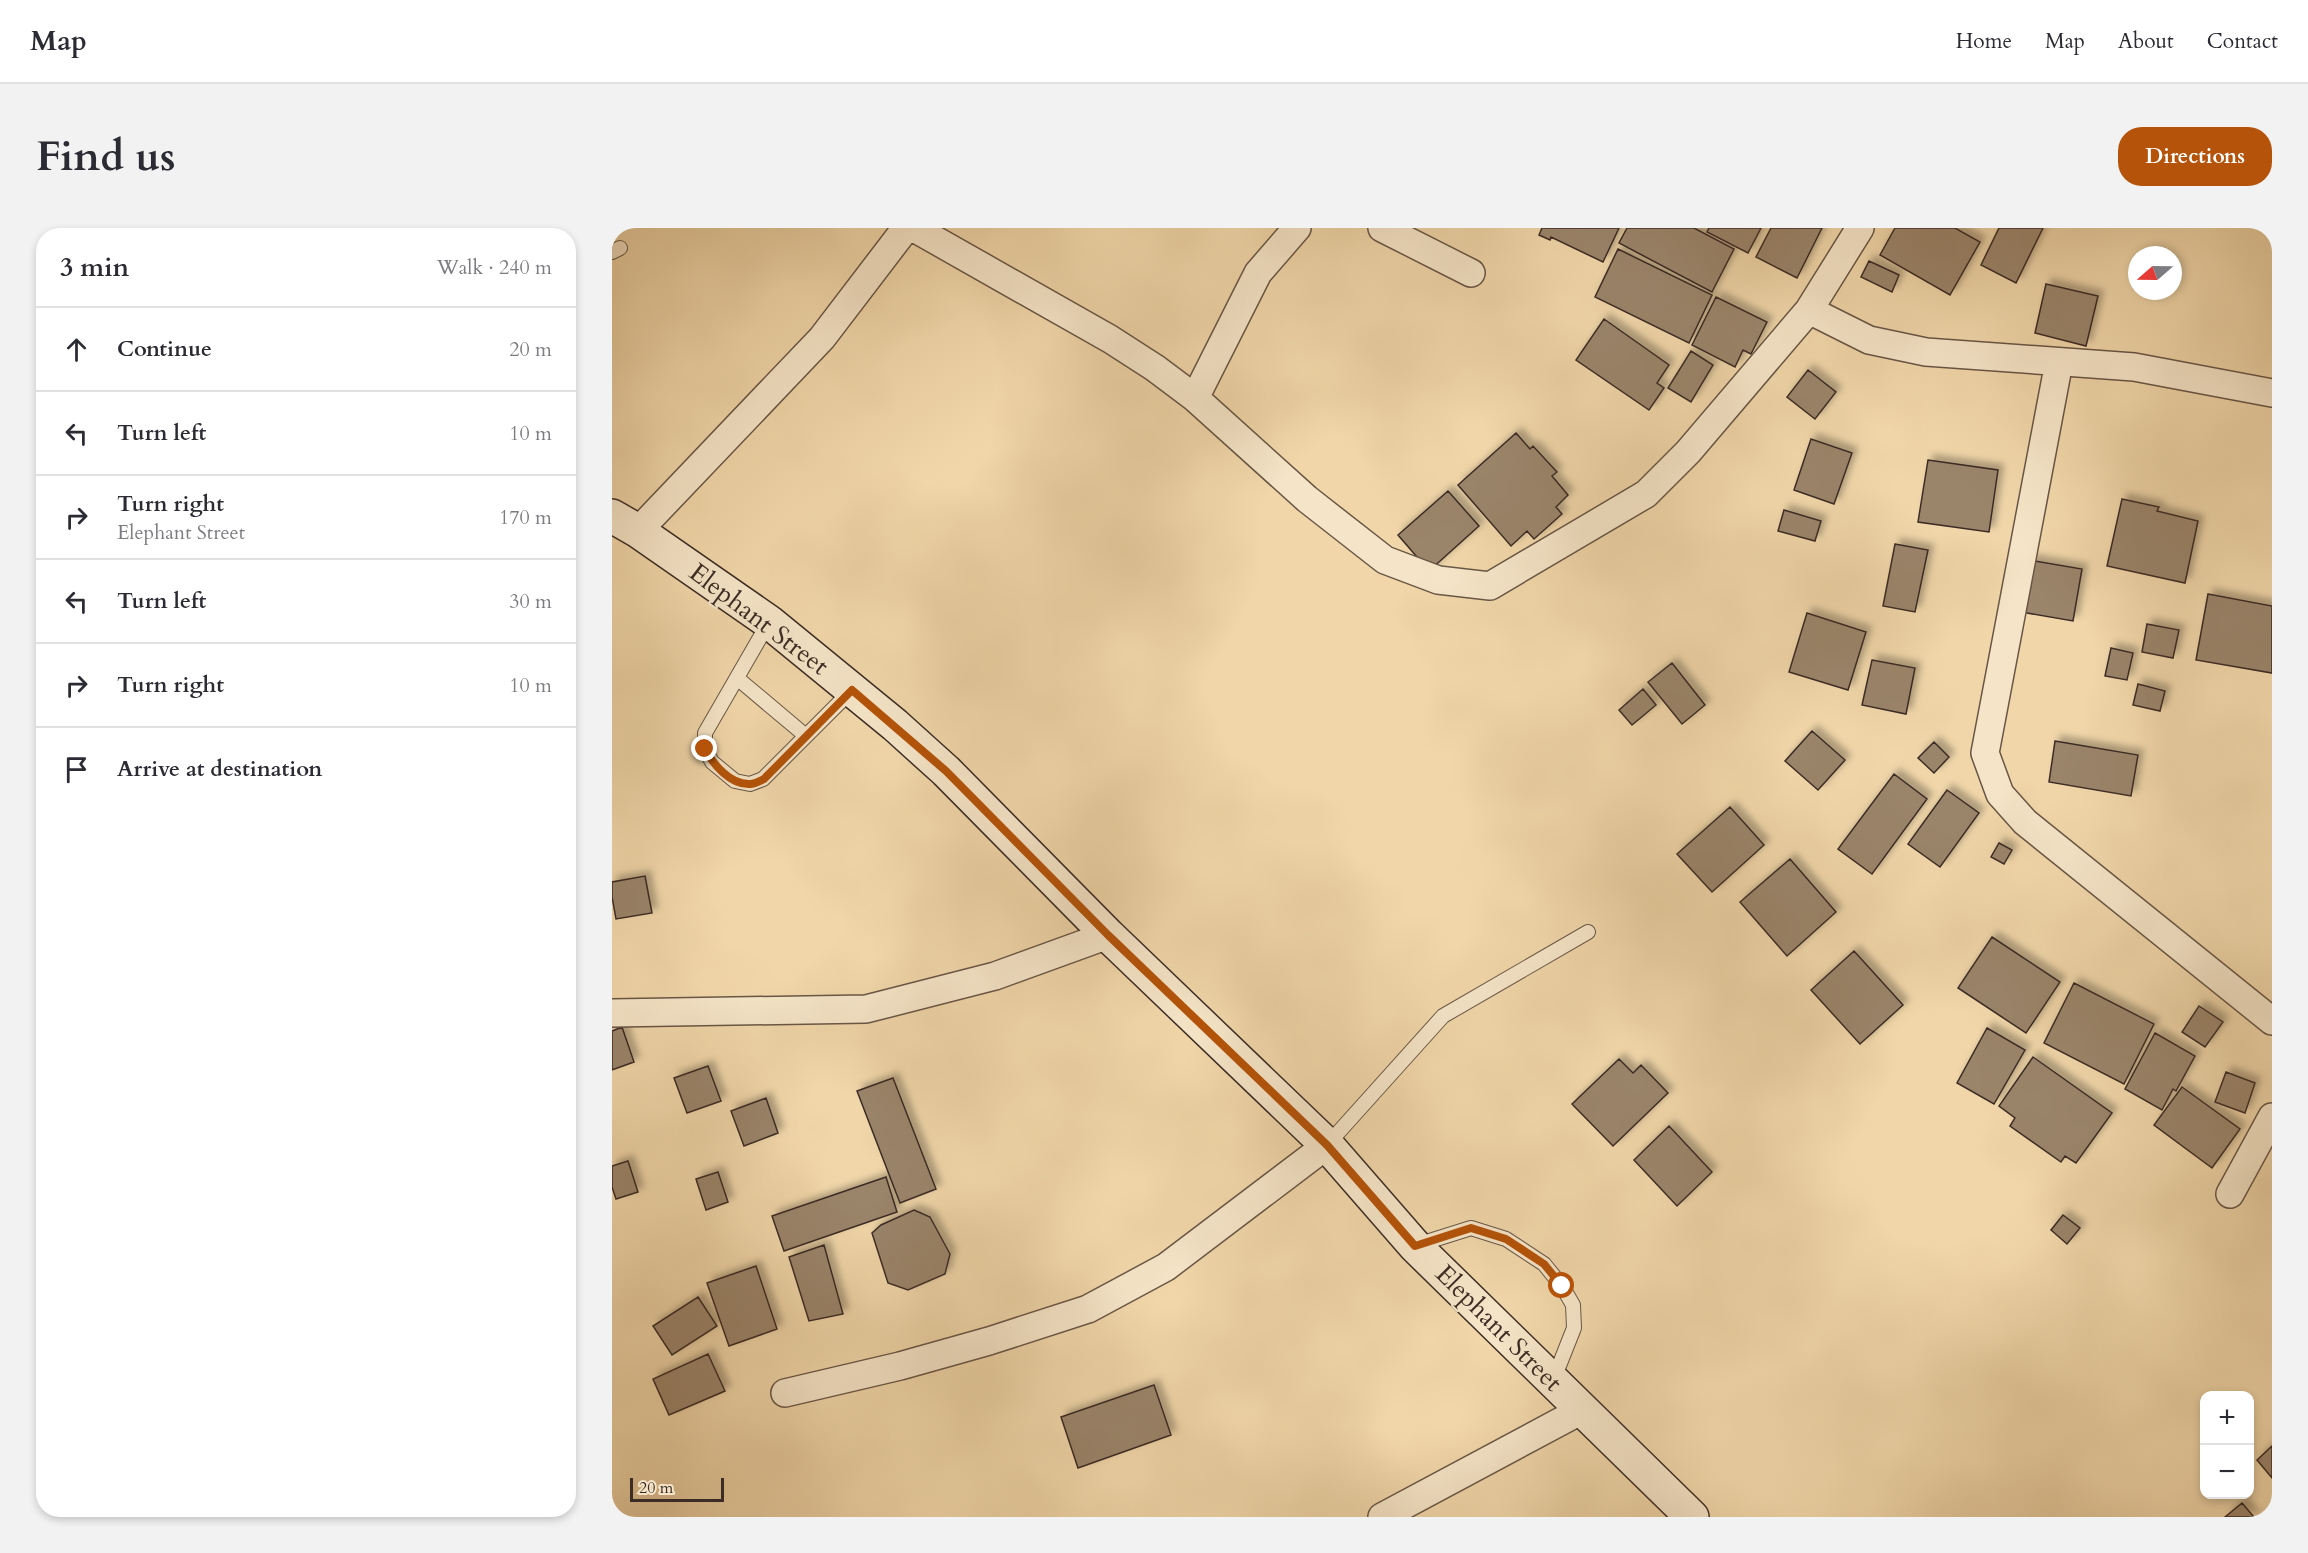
<!DOCTYPE html>
<meta charset="utf-8">
<style>
body{margin:0;font-family:Cardo,serif;background:#f2f2f3;color:#2b2b33}
.controls{position:absolute;right:18px;bottom:18px;display:grid;overflow:hidden;border-radius:12px;box-shadow:0 3px 9px #0003}
.controls button{width:54px;height:54px;display:grid;place-items:center;padding:0;border:0;border-bottom:2px solid #e1e1e2;background:#fff;color:#2b2b33;font:30px sans-serif}
.compass{position:absolute;left:1516px;top:18px;width:54px;height:54px;border-radius:50%;background:#fff;box-shadow:0 3px 9px #0003;rotate:250deg}
.scale{position:absolute;left:18px;bottom:15px;width:94px;box-sizing:border-box;padding-left:6px;border:3px solid #3c2c25;border-top:0;font-size:16px;line-height:21px;white-space:nowrap;color:#3c2c25;-webkit-text-stroke:4px #f5e4c7;paint-order:stroke}
.stop{position:absolute;width:18px;height:18px;margin:-14px;border:4px solid #b45309;border-radius:50%;background:#fff}
.stop.end{background:#b45309;border-color:#fff;box-shadow:0 2px 6px #0008}
.list{margin:0;padding:0;list-style:none}
h2{display:flex;justify-content:space-between;align-items:center;height:78px;margin:0;padding:0 24px;font-size:26px}
h2 small{font-size:20px;font-weight:400;color:#7c7c81}
.list li{display:grid;grid-template-columns:39px 1fr auto;gap:18px;align-items:center;box-sizing:border-box;height:84px;padding:0 24px;border-top:2px solid #e1e1e2}
.list b{display:block;font-size:22px;white-space:nowrap}
.list p{margin:0;font-size:20px;white-space:nowrap;color:#7c7c81}
.list em{font-size:20px;font-style:normal;color:#7c7c81}
.icon{flex:none;width:33px;height:33px;fill:none;stroke:currentColor;stroke-width:2;stroke-linecap:round;stroke-linejoin:round}
.map{position:relative;flex:none;width:1660px;height:1289px;overflow:hidden;border-radius:24px}
header{display:flex;align-items:center;gap:36px;box-sizing:border-box;height:84px;padding:0 30px;background:#fff;border-bottom:2px solid #e1e1e2}
header strong{font-size:28px}
nav{display:flex;gap:33px;margin-inline-start:auto;font-size:21px}
.intro{display:flex;align-items:center;justify-content:space-between;box-sizing:border-box;height:144px;padding:0 36px}
h1{margin:0;font-size:42px}
.button{padding:15px 27px;border-radius:24px;background:#b45309;color:#fff;font-size:21px;font-weight:700}
main{display:flex;gap:36px;padding:0 36px}
aside{flex:1;background:#fff;border-radius:24px;box-shadow:0 3px 9px #0003}
.map>svg:first-child{display:block}
.building{fill:#9a846a;stroke:#3c2c25;stroke-width:1.5;filter:url(#shadow)}
.lines{fill:none;stroke-linecap:round;stroke-linejoin:round}
.service-casing{stroke:#695646;stroke-width:16}
.minor-casing{stroke:#695646;stroke-width:30}
.secondary-casing{stroke:#3c2c25;stroke-width:36}
.service{stroke:#f5e4c7;stroke-width:14}
.minor{stroke:#f5e4c7;stroke-width:27}
.secondary{stroke:#f5e4c7;stroke-width:33}
.route{stroke:#b45309;stroke-width:8}
.labels{text-anchor:middle;dominant-baseline:central;stroke-width:4.5;stroke-linejoin:round;paint-order:stroke}
.street-label{font-size:26px;fill:#3c2c25;stroke:#f5e4c7}
</style>
<header>
<strong>Map</strong>
<nav><a>Home</a><a>Map</a><a>About</a><a>Contact</a></nav>
</header>
<div class="intro"><h1>Find us</h1><a class="button">Directions</a></div>
<main>
<aside>
<h2>3 min<small>Walk · 240 m</small></h2>
<ul class="list">
<li><svg class="icon" aria-label="ahead" viewBox="0 0 24 24"><path d="M12 20V5M6 11l6-6 6 6"/></svg><div><b>Continue</b></div><em>20 m</em></li>
<li><svg class="icon" aria-label="left" viewBox="0 0 24 24"><path d="M17 20v-9H6M10 6l-5 5 5 5"/></svg><div><b>Turn left</b></div><em>10 m</em></li>
<li><svg class="icon" aria-label="right" viewBox="0 0 24 24"><path d="M7 20v-9h11M14 6l5 5-5 5"/></svg><div><b>Turn right</b><p>Elephant Street</p></div><em>170 m</em></li>
<li><svg class="icon" aria-label="left" viewBox="0 0 24 24"><path d="M17 20v-9H6M10 6l-5 5 5 5"/></svg><div><b>Turn left</b></div><em>30 m</em></li>
<li><svg class="icon" aria-label="right" viewBox="0 0 24 24"><path d="M7 20v-9h11M14 6l5 5-5 5"/></svg><div><b>Turn right</b></div><em>10 m</em></li>
<li><svg class="icon" aria-label="arrive" viewBox="0 0 24 24"><path d="M6 21V4h12l-3 4 3 4H6"/></svg><div><b>Arrive at destination</b></div></li>
</ul>
</aside>
<div class="map">
<svg width="1660" height="1289" viewBox="0 0 1660 1289">
<defs>
<filter id="shadow"><feDropShadow dx="5.5" dy="-5.5" stdDeviation="3" flood-color="#0004"/></filter>
</defs>
<rect width="100%" height="100%" fill="#f0d6a9"/>
<filter id="stains"><feTurbulence type="fractalNoise" baseFrequency=".00333" numOctaves="4"/><feColorMatrix values="0 0 0 0 .2 0 0 0 0 .09 0 0 0 0 .02 0 0 0 .5 -.17"/></filter>
<radialGradient id="worn" r=".72"><stop offset=".6" stop-color="#630" stop-opacity="0"/><stop offset="1" stop-color="#630" stop-opacity=".3"/></radialGradient>
<path class="building" d="M930,0H1007L991,34L939,9L938,12L927,7Z
M1015,0H1082L1122,21L1100,64L1007,15Z
M1097,0H1149L1136,25L1095,4Z
M1159,0H1210L1185,50L1144,29Z
M1283,0H1343L1368,14L1338,67L1268,27Z
M1387,0H1431L1404,55L1369,37Z
M1006,21L1100,67L1077,115L983,69Z
M1257,33L1287,47L1280,64L1249,49Z
M1434,56L1486,68L1474,118L1423,105Z
M1104,69L1155,94L1139,126L1131,122L1123,139L1080,117Z
M992,91L1057,137L1045,155L1052,160L1037,182L964,132Z
M1079,123L1101,137L1079,174L1056,160Z
M1196,142L1224,164L1203,191L1175,169Z
M904,205L918,221L921,218L945,244L940,248L956,267L944,279L950,286L922,311L915,303L899,318L846,257Z
M1199,211L1240,225L1222,276L1182,262Z
M1316,232L1386,242L1377,304L1306,294Z
M836,263L867,298L817,343L786,307Z
M1510,271L1547,279L1545,283L1586,293L1573,355L1495,338Z
M1172,282L1209,293L1203,313L1166,303Z
M1283,316L1316,322L1303,384L1271,378Z
M1417,332L1470,341L1461,393L1409,384Z
M1596,366L1660,378V445L1584,432Z
M1195,385L1254,404L1236,462L1177,444Z
M1535,396L1567,402L1561,430L1530,424Z
M1499,420L1521,425L1515,452L1493,448Z
M1260,432L1303,440L1294,486L1250,477Z
M1060,435L1093,477L1070,496L1036,454Z
M1526,456L1553,463L1548,483L1521,477Z
M1031,461L1044,477L1020,497L1007,482Z
M1200,503L1233,532L1206,562L1173,533Z
M1443,513L1526,527L1519,568L1437,554Z
M1322,514L1337,529L1322,545L1306,530Z
M1282,546L1315,571L1260,646L1226,621Z
M1335,562L1367,585L1328,639L1296,616Z
M1118,579L1152,617L1100,664L1065,626Z
M1387,615L1400,622L1392,636L1379,629Z
M1178,631L1224,684L1175,728L1128,674Z
M33,648L40,685L4,691L0,669V654Z
M1380,709L1448,754L1414,805L1346,760Z
M1242,723L1291,777L1248,816L1199,762Z
M1462,755L1542,796L1512,856L1432,815Z
M1587,778L1611,794L1593,819L1570,804Z
M10,799L22,834L0,842V803Z
M1375,800L1413,822L1382,876L1345,855Z
M1543,805L1583,828L1564,863L1561,861L1550,882L1513,861Z
M1421,829L1500,885L1464,935L1453,928L1449,934L1398,898L1403,890L1387,878Z
M1007,831L1021,845L1029,837L1056,865L1001,918L960,876Z
M96,838L109,873L75,885L62,850Z
M1614,844L1643,855L1633,885L1603,874Z
M281,850L324,961L288,975L245,863Z
M1570,859L1628,901L1600,940L1542,897Z
M154,870L166,905L132,918L119,883Z
M1057,898L1100,944L1065,978L1022,932Z
M16,933L26,964L4,971L0,959V938Z
M106,944L116,974L94,982L84,951Z
M274,949L285,984L172,1023L160,988Z
M302,982L318,989L338,1026L333,1046L296,1062L276,1055L260,1005L269,997Z
M1451,987L1468,1000L1455,1016L1439,1002Z
M212,1017L231,1086L197,1093L177,1029Z
M144,1038L165,1101L117,1118L95,1055Z
M86,1069L105,1098L60,1127L41,1098Z
M96,1126L113,1163L57,1187L41,1151Z
M542,1157L559,1207L466,1240L449,1189Z
M1660,1218V1250L1645,1232Z
M1630,1275L1642,1289H1613Z"/>
<g class="lines">
<defs>
<path id="service" d="M0,24L8,20
M157,394L93,505V521L100,534L123,553L138,556L151,551L240,462
M125,450L194,508
M715,917L831,788L976,704
M805,1017L859,1000L894,1011L932,1036L950,1058L961,1077L962,1100L941,1153"/>
<path id="minor" d="M302,0L498,111L543,140L583,170L695,271L773,332L826,352L878,358L1034,266L1076,224L1197,82L1248,0
M770,0L859,45
M1197,82L1257,112L1314,124L1522,139L1660,165
M1447,134L1373,525L1388,566L1413,594L1660,793
M583,170L646,45L685,0
M26,303L210,110L294,0
M0,785L254,781L383,748L496,707
M1618,966L1660,889
M173,1165L288,1138L377,1113L476,1081L554,1039L715,917
M770,1289L970,1182"/>
<path id="secondary" d="M0,288L26,303L157,394L283,497L334,543L496,707L715,917L803,1018L1080,1289"/>
</defs>
<use href="#service" class="service-casing"/>
<use href="#minor" class="minor-casing"/>
<use href="#secondary" class="secondary-casing"/>
<use href="#service" class="service"/>
<use href="#minor" class="minor"/>
<use href="#secondary" class="secondary"/>
</g>
<g class="lines">
<path class="route" d="M93,521C101,536 118,557 138,556C142,556 148,553 152,551L240,462L334,543L496,707L715,917L803,1018L859,1000L894,1011L932,1036L950,1058"/>
</g>
<g class="labels">
<g class="street-label">
<text transform="translate(147 391) rotate(37)">Elephant Street</text>
<text transform="translate(887 1100) rotate(45)">Elephant Street</text>
</g>
</g>
<rect width="100%" height="100%" filter="url(#stains)"/>
<rect width="100%" height="100%" fill="url(#worn)"/>
</svg>
<div class="controls">
<button>+</button>
<button>−</button>
</div>
<svg class="compass" viewBox="-18 -18 36 36"><path d="M0-13l5 13h-10z" fill="#e53935"/><path d="M0 13l5-13h-10z" fill="#7c7c81"/></svg>
<div class="scale">20 m</div>
<div class="stop" style="left:950px;top:1058px"></div>
<div class="stop end" style="left:93px;top:521px"></div>
</div>
</main>
